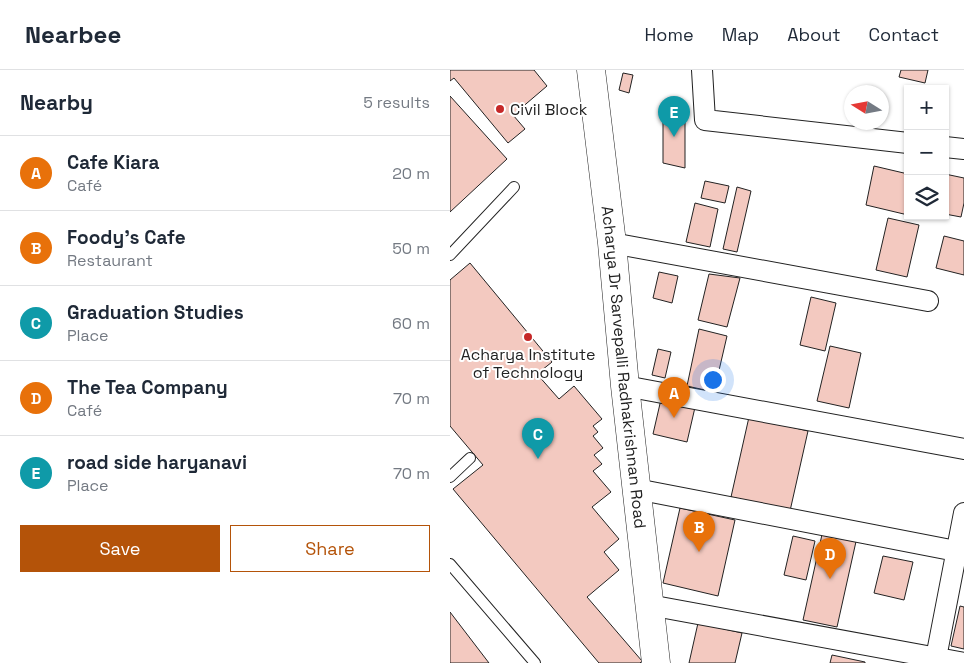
<!DOCTYPE html>
<meta charset="utf-8">
<style>
body{margin:0;font-family:"Space Grotesk",sans-serif;background:#f2f2f3;color:#1f2937}
.controls{position:absolute;right:15px;top:15px;display:grid;overflow:hidden;border-radius:0px;box-shadow:0 1px 4px #0004}
.controls button{width:45px;height:45px;display:grid;place-items:center;padding:0;border:0;border-bottom:1px solid #e0e1e3;background:#fff;color:#1f2937;font:25px sans-serif}
.compass{position:absolute;left:394px;top:15px;width:45px;height:45px;border-radius:50%;background:#fff;box-shadow:0 1px 4px #0004;rotate:281deg}
.you{position:absolute;left:262px;top:309px;width:18px;height:18px;margin:-12px;border:4px solid #fff;border-radius:50%;background:#1a73e8;box-shadow:0 0 0 8px #1a73e833}
.badge{display:grid;place-items:center;width:32px;height:32px;border-radius:50%;background:#b45309;color:#fff;font-size:16px;font-weight:700}
.pin{position:absolute;translate:-50% -41px;filter:drop-shadow(0 1px 2px #0008)}
.pin::after{content:'';position:absolute;top:26px;width:18px;height:15px;background:inherit;clip-path:polygon(0 0,100% 0,50% 100%)}
.list{margin:0;padding:0;list-style:none}
h2{display:flex;justify-content:space-between;align-items:center;height:65px;margin:0;padding:0 20px;font-size:21px}
h2 small{font-size:16px;font-weight:400;color:#747a83}
.list li{display:grid;grid-template-columns:32px 1fr auto;gap:15px;align-items:center;box-sizing:border-box;height:75px;padding:0 20px;border-top:1px solid #e0e1e3}
.list b{display:block;font-size:19px;white-space:nowrap}
.list p{margin:0;font-size:16px;white-space:nowrap;color:#747a83}
.list em{font-size:16px;font-style:normal;color:#747a83}
.actions{display:flex;gap:10px;padding:15px 20px}
.actions a{flex:1;padding:11px 0;border:1px solid #b45309;border-radius:0px;text-align:center;font-size:18px;color:#b45309}
.actions .main{background:#b45309;color:#fff}
.icon{flex:none;width:28px;height:28px;fill:none;stroke:currentColor;stroke-width:2;stroke-linecap:round;stroke-linejoin:round}
.map{position:relative;flex:none;width:514px;height:593px;overflow:hidden}
header{display:flex;align-items:center;gap:30px;box-sizing:border-box;height:70px;padding:0 25px;background:#fff;border-bottom:1px solid #e0e1e3}
header strong{font-size:24px}
nav{display:flex;gap:28px;margin-inline-start:auto;font-size:18px}
main{display:flex}
aside{flex:1;background:#fff}
.map>svg:first-child{display:block}
.building{fill:#f3c9c0;stroke:#222}
.lines{fill:none;stroke-linecap:round;stroke-linejoin:round}
.lane-casing{stroke:#222;stroke-width:12}
.street-casing{stroke:#222;stroke-width:22}
.secondary-casing{stroke:#222;stroke-width:29}
.lane{stroke:#fff;stroke-width:10}
.street{stroke:#fff;stroke-width:20}
.secondary{stroke:#fff;stroke-width:28}
.poi-dot{fill:#c62828;stroke:#fff;stroke-width:2}
.labels{text-anchor:middle;dominant-baseline:central;stroke-width:4;stroke-linejoin:round;paint-order:stroke}
.poi-label{font-size:16px;fill:#222;stroke:#fff;text-anchor:start}
.street-label{font-size:16px;fill:#222;stroke:#fff}
</style>
<header>
<strong>Nearbee</strong>
<nav><a>Home</a><a>Map</a><a>About</a><a>Contact</a></nav>
</header>
<main>
<aside>
<h2>Nearby<small>5 results</small></h2>
<ul class="list">
<li><span class="badge" style="background:#e8710a">A</span><div><b>Cafe Kiara</b><p>Café</p></div><em>20 m</em></li>
<li><span class="badge" style="background:#e8710a">B</span><div><b>Foody's Cafe</b><p>Restaurant</p></div><em>50 m</em></li>
<li><span class="badge" style="background:#0f9aa8">C</span><div><b>Graduation Studies</b><p>Place</p></div><em>60 m</em></li>
<li><span class="badge" style="background:#e8710a">D</span><div><b>The Tea Company</b><p>Café</p></div><em>70 m</em></li>
<li><span class="badge" style="background:#0f9aa8">E</span><div><b>road side haryanavi</b><p>Place</p></div><em>70 m</em></li>
</ul>
<div class="actions"><a class="main">Save</a><a>Share</a></div>
</aside>
<div class="map">
<svg width="514" height="593" viewBox="0 0 514 593">
<rect width="100%" height="100%" fill="#fff"/>
<path class="building" d="M0,0H84L97,16L63,45L75,59L58,73L4,8L0,11Z
M451,0H478L475,13L449,7Z
M173,3L183,5L179,23L169,20Z
M0,26L57,89L0,142Z
M213,38L235,41V98L213,93Z
M424,96L458,104V145L416,135Z
M495,104L514,108V133L511,147L495,144Z
M255,111L279,116L275,133L251,128Z
M287,117L301,121L287,182L273,179Z
M245,133L268,139L260,177L236,172Z
M438,148L469,155L457,207L426,200Z
M494,166L514,171V205L486,198Z
M20,193L102,292L87,304L109,329L124,316L152,349L143,356L148,362L143,366L153,378L144,385L152,394L143,401L161,422L142,437L169,469L154,482L169,500L137,527L192,591L190,593H149L3,419L33,395L0,356V210Z
M209,202L228,206L222,233L203,228Z
M259,204L290,208L277,257L248,250Z
M361,227L386,233L375,281L350,275Z
M249,259L277,266L264,322L237,316Z
M380,276L411,283L399,338L367,331Z
M208,279L221,282L215,308L202,305Z
M212,325L246,333L237,372L203,364Z
M299,347L358,361L340,441L281,427Z
M230,438L285,450L268,526L213,513Z
M373,460L407,467L387,557L353,550Z
M343,466L365,471L356,510L334,505Z
M433,486L463,492L454,530L424,523Z
M510,536L514,537V579L501,576Z
M0,542L39,593H0Z
M248,553L292,563L285,593H239Z
M382,585L415,592V593H380Z"/>
<g class="lines">
<defs>
<path id="lane" d="M0,185L64,117
M0,407L20,388
M0,494L85,593"/>
<path id="street" d="M252,0L255,50L458,73
M495,77L514,79
M162,173L478,231
M175,316L514,379
M186,419L506,481
M199,535L514,593
M485,593L514,443"/>
<g id="secondary">
<path id="s1" d="M141,0L162,173L175,316L206,593"/>
</g>
</defs>
<use href="#lane" class="lane-casing"/>
<use href="#street" class="street-casing"/>
<use href="#secondary" class="secondary-casing"/>
<use href="#lane" class="lane"/>
<use href="#street" class="street"/>
<use href="#secondary" class="secondary"/>
</g>
<g class="poi-dot">
<circle cx="50" cy="39" r="5"/>
<circle cx="78" cy="267" r="5"/>
</g>
<g class="labels">
<g class="poi-label">
<text x="60" y="39">Civil Block</text>
<text x="78" y="284" text-anchor="middle">Acharya Institute<tspan x="78" dy="18">of Technology</tspan></text>
</g>
<g class="street-label">
<text stroke="none"><textPath href="#s1" startOffset="299">Acharya Dr Sarvepalli Radhakrishnan Road</textPath></text>
</g>
</g>
</svg>
<div class="controls">
<button>+</button>
<button>−</button>
<button><svg class="icon" aria-label="layers" viewBox="0 0 24 24"><path d="M12 4l9 5-9 5-9-5zM3 14l9 5 9-5"/></svg></button>
</div>
<svg class="compass" viewBox="-18 -18 36 36"><path d="M0-13l5 13h-10z" fill="#e53935"/><path d="M0 13l5-13h-10z" fill="#747a83"/></svg>
<div class="you"></div>
<div class="pin badge" style="left:224px;top:348px;background:#e8710a">A</div>
<div class="pin badge" style="left:249px;top:482px;background:#e8710a">B</div>
<div class="pin badge" style="left:88px;top:389px;background:#0f9aa8">C</div>
<div class="pin badge" style="left:380px;top:509px;background:#e8710a">D</div>
<div class="pin badge" style="left:224px;top:67px;background:#0f9aa8">E</div>
</div>
</main>
